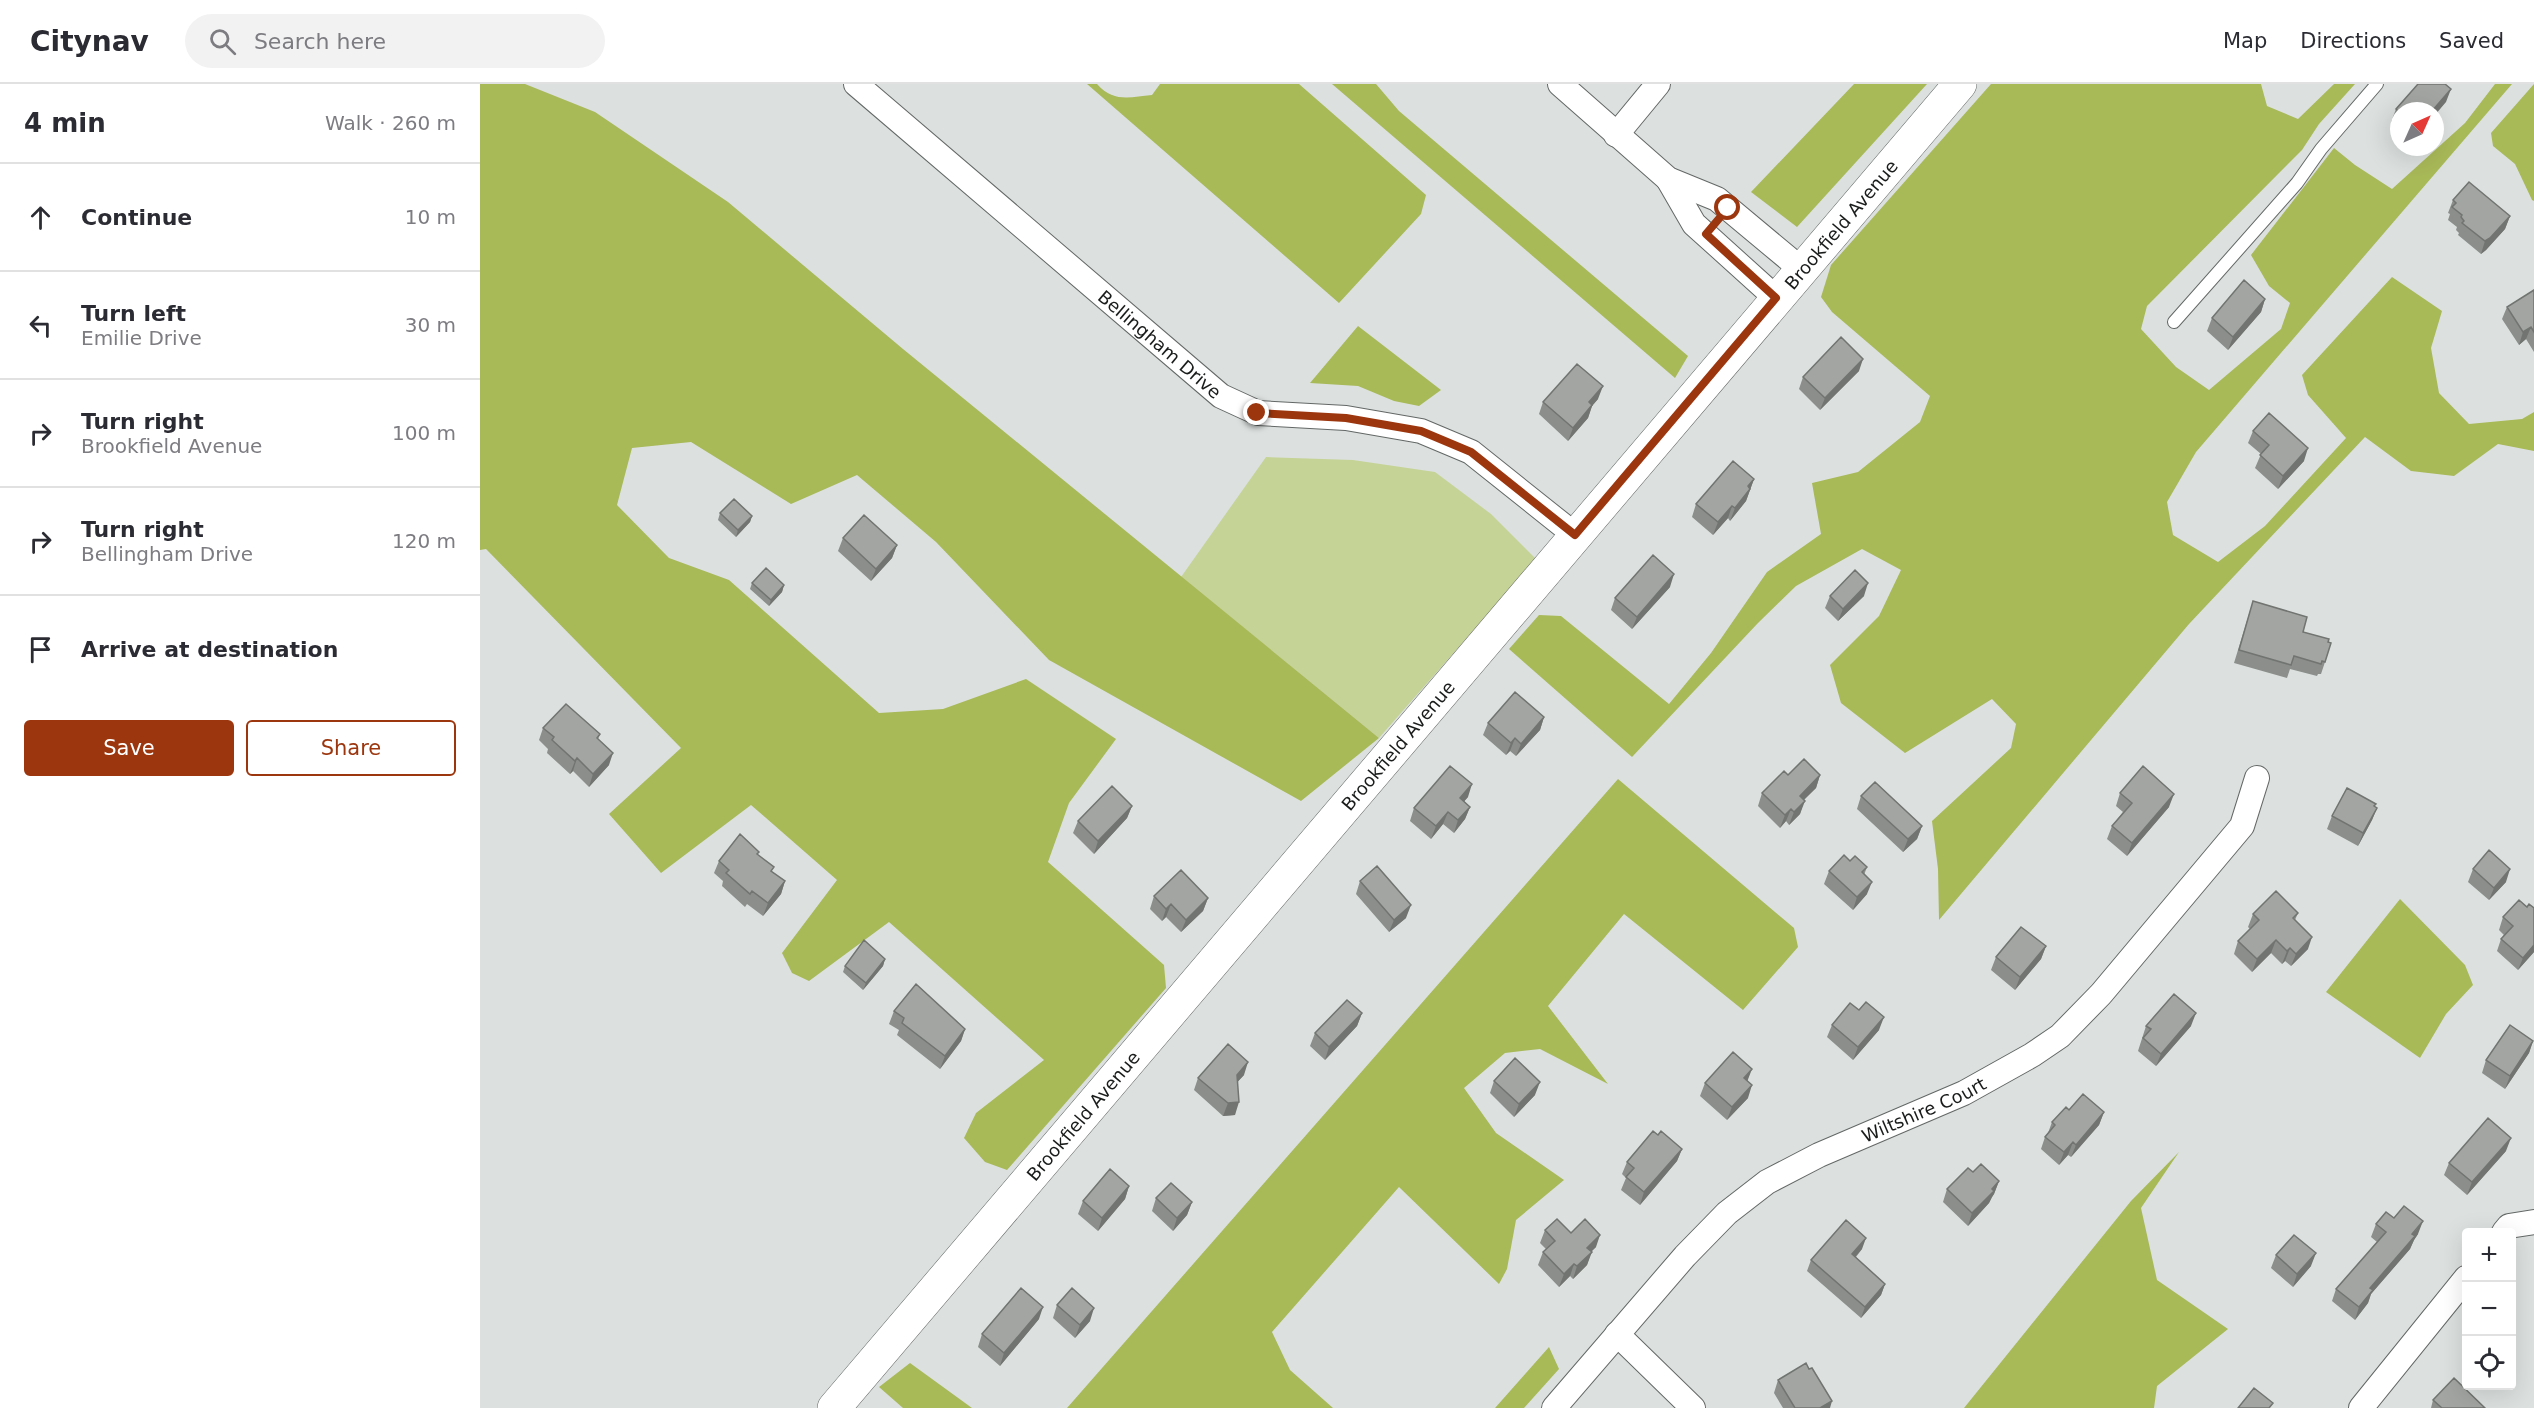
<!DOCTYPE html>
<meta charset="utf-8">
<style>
body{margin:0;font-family:"DejaVu Sans",sans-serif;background:#f2f2f3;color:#2b2b33}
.controls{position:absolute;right:18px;bottom:18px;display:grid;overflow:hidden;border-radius:6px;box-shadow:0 6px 24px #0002}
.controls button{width:54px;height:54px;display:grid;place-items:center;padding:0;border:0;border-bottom:2px solid #e1e1e2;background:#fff;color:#2b2b33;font:30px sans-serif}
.compass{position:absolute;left:1910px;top:18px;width:54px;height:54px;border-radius:50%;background:#fff;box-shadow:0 6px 24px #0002;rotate:45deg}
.stop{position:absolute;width:18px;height:18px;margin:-14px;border:4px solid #9c360e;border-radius:50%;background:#fff}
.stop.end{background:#9c360e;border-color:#fff;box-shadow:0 2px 6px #0008}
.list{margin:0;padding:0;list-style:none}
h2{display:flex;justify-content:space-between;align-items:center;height:78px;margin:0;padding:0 24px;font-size:26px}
h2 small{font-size:20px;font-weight:400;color:#7c7c81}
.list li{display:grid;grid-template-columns:39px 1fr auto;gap:18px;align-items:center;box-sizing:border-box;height:108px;padding:0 24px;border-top:2px solid #e1e1e2}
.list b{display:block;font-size:22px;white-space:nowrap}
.list p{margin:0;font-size:20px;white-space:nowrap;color:#7c7c81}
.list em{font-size:20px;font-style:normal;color:#7c7c81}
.actions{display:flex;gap:12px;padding:18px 24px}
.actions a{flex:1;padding:14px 0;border:2px solid #9c360e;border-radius:6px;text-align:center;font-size:21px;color:#9c360e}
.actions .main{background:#9c360e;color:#fff}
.icon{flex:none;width:33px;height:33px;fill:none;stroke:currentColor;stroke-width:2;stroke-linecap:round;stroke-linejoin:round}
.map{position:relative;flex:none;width:2054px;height:1324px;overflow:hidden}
header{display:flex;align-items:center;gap:36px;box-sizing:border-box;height:84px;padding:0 30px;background:#fff;border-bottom:2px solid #e1e1e2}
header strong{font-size:28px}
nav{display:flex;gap:33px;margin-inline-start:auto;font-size:21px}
.search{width:420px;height:54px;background:#f2f2f3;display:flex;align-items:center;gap:15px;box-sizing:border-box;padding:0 21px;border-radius:33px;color:#7c7c81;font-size:22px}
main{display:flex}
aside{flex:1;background:#fff}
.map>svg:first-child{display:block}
.green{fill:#c6d397}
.forest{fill:#a8b958}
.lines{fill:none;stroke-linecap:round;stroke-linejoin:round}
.lane-casing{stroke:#636866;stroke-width:14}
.street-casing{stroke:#636866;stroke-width:26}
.secondary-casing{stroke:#636866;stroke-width:34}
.lane{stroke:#fff;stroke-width:12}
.street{stroke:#fff;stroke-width:24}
.secondary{stroke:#fff;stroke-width:33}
.wall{fill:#8b8e8b}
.shaded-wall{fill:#717471}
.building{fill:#a2a5a2;stroke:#717471;stroke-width:1.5}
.route{stroke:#9c360e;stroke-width:8}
.labels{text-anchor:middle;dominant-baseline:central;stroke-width:4.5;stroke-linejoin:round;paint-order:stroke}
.street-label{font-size:18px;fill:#1a1c1b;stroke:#dce1df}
</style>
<header>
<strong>Citynav</strong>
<div class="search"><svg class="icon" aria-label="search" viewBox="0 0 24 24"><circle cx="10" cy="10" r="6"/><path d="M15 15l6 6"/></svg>Search here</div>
<nav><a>Map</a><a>Directions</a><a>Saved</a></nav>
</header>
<main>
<aside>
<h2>4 min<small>Walk · 260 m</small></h2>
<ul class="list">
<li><svg class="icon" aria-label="ahead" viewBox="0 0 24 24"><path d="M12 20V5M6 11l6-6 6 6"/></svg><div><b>Continue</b></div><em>10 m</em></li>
<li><svg class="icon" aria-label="left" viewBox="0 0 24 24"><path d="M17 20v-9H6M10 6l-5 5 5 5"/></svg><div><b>Turn left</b><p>Emilie Drive</p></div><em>30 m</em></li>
<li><svg class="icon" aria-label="right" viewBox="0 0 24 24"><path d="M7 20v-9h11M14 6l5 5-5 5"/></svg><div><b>Turn right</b><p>Brookfield Avenue</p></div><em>100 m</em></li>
<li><svg class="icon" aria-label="right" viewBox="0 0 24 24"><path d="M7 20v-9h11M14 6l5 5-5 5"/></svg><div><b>Turn right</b><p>Bellingham Drive</p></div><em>120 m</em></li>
<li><svg class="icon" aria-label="arrive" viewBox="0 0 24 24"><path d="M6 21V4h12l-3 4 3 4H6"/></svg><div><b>Arrive at destination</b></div></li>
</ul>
<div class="actions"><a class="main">Save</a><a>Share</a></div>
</aside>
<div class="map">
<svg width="2054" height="1324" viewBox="0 0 2054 1324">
<rect width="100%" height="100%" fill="#dce1df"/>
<path class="green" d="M786,373L873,376L955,388L1011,430L1056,475L899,654L701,493Z"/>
<path class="forest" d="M0,0H45L115,28L248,118L423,265L899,654L821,717L569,576L456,458L377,391L311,420L211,358L152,364L137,421L189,474L249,496L399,629L463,625L546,595L636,655L589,719L568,778L684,881L686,904L527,1086L505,1078L484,1054L496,1029L564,976L409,838L329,897L312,889L302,869L357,796L271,721L181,789L129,730L201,664L6,465L0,466Z
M607,0H617C634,19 650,13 672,11L680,0H819L946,111L941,130L859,219Z
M852,0H896L919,27L1208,272L1195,294Z
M1374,0H1447L1317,143L1271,108Z
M1511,0H1781L1787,22L1818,35L1854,0H1875L1839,40L1822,66L1667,222L1661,245L1696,283L1729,306L1801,245L1810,219L1789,202L1771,171L1854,64L1875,81L1912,105L1985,39L2015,0H2032L1716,368L1687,418L1693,451L1738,478L1785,442L1866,354L1828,311L1822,291L1912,193L1962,227L1951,264L1959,309L1989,340L2042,335L2054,328V367L2018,360L1974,392L1931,387L1885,353L1709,540L1459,836L1458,785L1452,737L1531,664L1536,640L1512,615L1425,669L1361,619L1350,581L1399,532L1421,486L1382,465L1316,502L1278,539L1152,673L1029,565L1059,531L1081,532L1189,620L1231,569L1287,488L1341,450L1332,399L1378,388L1440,338L1450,312L1352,228L1341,213L1351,181Z
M2054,0V117L2052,116L2035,80L2013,62L2011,49Z
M878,242L961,306L939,322L914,317L878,302L830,299Z
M1138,695L1314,844L1318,863L1263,926L1144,830L1068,922L1128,1000L1060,965L1025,969L984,1004L1016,1049L1084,1096L1036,1136L1027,1185L1019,1200L919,1103L792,1248L810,1286L853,1324H587Z
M1920,815L1985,881L1993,901L1966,930L1940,974L1846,908Z
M1699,1068L1661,1124L1677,1196L1748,1245L1677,1302L1674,1324H1484L1651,1117Z
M1069,1263L1079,1285L1044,1324H1015Z
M430,1279L492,1324H423L399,1303Z"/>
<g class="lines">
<defs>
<path id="lane" d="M1694,238L1817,99L1841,65L1897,0"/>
<g id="street">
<path id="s1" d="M376,0L741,312L778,329L866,334L941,347L991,368L1095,451"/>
<path d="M1080,0L1188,95L1237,115L1321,185"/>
<path d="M1136,51L1178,0"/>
<path d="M1188,95L1214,140L1296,214"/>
<path d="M2024,1148L2029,1142L2054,1138"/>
<path d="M1137,1250L1213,1324"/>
<path id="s2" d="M1074,1324L1205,1172L1247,1129L1287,1098L1339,1071L1484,1009L1552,971L1580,952L1621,910L1762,742L1777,694"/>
<path d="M1881,1324L1986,1194"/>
</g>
<g id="secondary">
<path id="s3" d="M354,1324L1480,0"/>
</g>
</defs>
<use href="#lane" class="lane-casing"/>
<use href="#street" class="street-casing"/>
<use href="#secondary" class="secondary-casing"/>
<use href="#lane" class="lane"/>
<use href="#street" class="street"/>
<use href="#secondary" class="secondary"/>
</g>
<path class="wall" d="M1966,18L1919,27V45L1911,38L1916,25Z
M1973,116L2030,132L2025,145L2006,166L2001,170L1978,151L1979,149L1976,146L1977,143L1968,136L1970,130L1968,129Z
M2054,206V268L2046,255L2039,261L2022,235L2027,223Z
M1785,215L1781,228L1748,266L1727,247L1732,234Z
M1379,287L1340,326L1319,305L1323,293Z
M1118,315L1112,322L1108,334L1088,357L1059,330L1063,318Z
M1773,347L1824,377L1798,405L1775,384L1781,370L1768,359Z
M1274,395L1266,417L1250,437L1248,434L1233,451L1212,433L1216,420Z
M240,429L272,432L270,438L256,453L238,436Z
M363,454L417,461L412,474L391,497L358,467Z
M272,499L304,501L302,508L289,522L270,505Z
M1190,503L1152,545L1131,526L1135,514Z
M1350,512H1384L1358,537L1345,524Z
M1773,517L1823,548L1845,578L1841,590H1838L1837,592L1810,585L1807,594L1754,579Z
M1064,633L1060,646L1036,672L1030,667L1026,671L1003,651L1008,639Z
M63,644L120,650L118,655L129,681L109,703L93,687L90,690L67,669L68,665L59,656Z
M1308,691H1340L1336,704L1324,716L1320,730L1309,741L1306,737L1300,744L1278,722L1282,709Z
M1640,709L1689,723L1647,772L1627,755L1632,742L1643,728L1636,722Z
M1381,712L1442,742L1437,755L1423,768L1377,725Z
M988,713L984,717L990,723L985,735L974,749L963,740L951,755L930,737L934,724Z
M652,722L647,734L614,770L593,749L598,737Z
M1895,723L1897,724L1892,736L1878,762L1847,745L1852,732Z
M278,771L292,788L305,797L301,810L283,832L267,820L265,823L242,802L243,797L234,789L239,777Z
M1370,777L1387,783L1384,791L1387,810L1373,826L1344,800L1349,787Z
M1993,785L2026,798L2009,816L1988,798Z
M880,797L926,834L909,848L876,810Z
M674,812L728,814L723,827L701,848L686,833L682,837L670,825Z
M2047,823L2054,868L2038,886L2017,867L2021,855L2024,851L2019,846L2023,833Z
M1818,829L1815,836L1828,865L1811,882L1805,877L1802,880L1791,869L1772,888L1754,870L1758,857L1770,845L1768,843L1773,830Z
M1566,862L1561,875L1535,906L1511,886L1516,873Z
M405,875L403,882L383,906L363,888L365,882Z
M414,927L485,945L481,957L460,985L417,951L419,946L409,940Z
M882,929L877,942L845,976L830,962L835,949Z
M1352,941L1399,946L1373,976L1347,953Z
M1666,942H1711L1676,982L1658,967Z
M2053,957L2049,969L2025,1005L2002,989L2006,976Z
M764,991L757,998L755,1031L743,1032L714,1006L718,994Z
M1014,997L1055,1011L1034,1033L1010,1009Z
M1268,997V1014L1247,1036L1220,1012L1225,999Z
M1589,1026L1624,1028L1619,1041L1591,1073L1588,1071L1579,1081L1561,1065L1565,1053L1568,1049L1572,1038Z
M1178,1051L1202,1065L1197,1077L1160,1121L1141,1106L1146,1094L1142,1090L1147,1078Z
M2026,1067L1987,1111L1964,1091L1969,1079Z
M1493,1088L1519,1097L1514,1110L1512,1113L1509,1119L1488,1142L1463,1118L1467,1105Z
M649,1102L645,1115L618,1147L598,1130L603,1117Z
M676,1114L712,1118L707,1131L693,1147L672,1127Z
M1914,1134L1938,1150L1934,1156L1930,1165L1891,1210L1888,1219L1875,1236L1852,1217L1856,1205L1897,1158L1891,1153L1896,1140Z
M1065,1146L1091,1149L1116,1163L1111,1168L1107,1181L1093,1195L1090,1192L1079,1203L1058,1181L1063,1168L1066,1165L1060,1159Z
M1382,1165L1376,1173L1405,1200L1401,1211L1381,1234L1327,1187L1331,1176Z
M1796,1171L1831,1182L1813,1203L1791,1184Z
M577,1221L610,1237L595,1254L573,1234Z
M559,1235L520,1282L498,1263L502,1250Z
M1298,1296L1350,1324H1303L1294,1309Z
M1953,1316L2005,1324H1951Z"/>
<path class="shaded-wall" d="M1971,5L1966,18L1955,31V27H1952Z
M2030,132L2025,145L2006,166L2001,170L2005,157Z
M1785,215L1781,228L1748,266L1753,253Z
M2051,243L2046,255L2039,261L2043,248Z
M1383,275L1379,287L1340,326L1345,314Z
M1123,302L1118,315L1112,322L1108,334L1088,357L1093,344L1109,318Z
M1828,364L1824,377L1798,405L1803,392Z
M1274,395L1266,417L1250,437L1255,424L1268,402Z
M1252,422L1248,434L1233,451L1238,438Z
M272,432L270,438L256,453L258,446Z
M417,461L412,474L391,497L396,485Z
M1194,490L1190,503L1152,545L1157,533Z
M1388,499L1384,512L1358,537L1363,525Z
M304,501L302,508L289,522L291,516Z
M1064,633L1060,646L1036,672L1041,660Z
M1035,654L1030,667L1026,671L1031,659Z
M133,669L129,681L109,703L113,690Z
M97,674L93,687L90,690L95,677Z
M1340,691L1336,704L1315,724L1320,712Z
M992,700L988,713L976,727L980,714Z
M1694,710L1689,723L1647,772L1652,759Z
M1325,717L1320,730L1309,741L1314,728Z
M652,722L647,734L614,770L618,757Z
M990,723L985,735L974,749L978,736Z
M1897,724L1892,736L1878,762L1883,749Z
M1311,725L1306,737L1300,744L1305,731Z
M968,728L963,740L951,755L956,742Z
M1442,742L1437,755L1423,768L1428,755Z
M2030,785L2026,798L2009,816L2014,804Z
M305,797L301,810L283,832L288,819Z
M1392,798L1387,810L1373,826L1377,813Z
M728,814L723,827L701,848L706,836Z
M691,820L686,833L682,837L686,825Z
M931,821L926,834L909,848L914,836Z
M1832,853L1828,865L1811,882L1816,870Z
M1796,856L1791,869L1772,888L1777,875Z
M2054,861V868L2038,886L2043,874Z
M1566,862L1561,875L1535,906L1540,893Z
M1810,864L1805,877L1802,880L1807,867Z
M405,875L403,882L383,906L386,899Z
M882,929L877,942L845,976L849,963Z
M1716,929L1711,942L1676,982L1681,970Z
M1404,933L1399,946L1373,976L1378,963Z
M485,945L481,957L460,985L465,972Z
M2053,957L2049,969L2025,1005L2030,992Z
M768,978L764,991L752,1004L757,991Z
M1272,985L1267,998L1264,994Z
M1060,998L1055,1011L1034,1033L1039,1020Z
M1272,1001L1268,1014L1247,1036L1252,1023Z
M759,1018L755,1031L743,1032L748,1019Z
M1624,1028L1619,1041L1591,1073L1596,1061Z
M2031,1054L2026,1067L1987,1111L1992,1098Z
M1593,1058L1588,1071L1579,1081L1584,1068Z
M1202,1065L1197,1077L1160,1121L1164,1108Z
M1519,1097L1514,1110L1512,1113L1509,1119L1488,1142L1492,1129Z
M649,1102L645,1115L618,1147L622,1134Z
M712,1118L707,1131L693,1147L697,1134Z
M1943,1137L1938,1150L1934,1156L1930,1165L1891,1210L1888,1219L1875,1236L1879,1223L1890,1204Z
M1120,1151L1116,1163L1102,1176L1107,1164Z
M1386,1154L1382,1165L1368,1181L1372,1170Z
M1112,1168L1107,1181L1093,1195L1097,1182Z
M1836,1169L1831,1182L1813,1203L1817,1190Z
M1094,1180L1090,1192L1079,1203L1084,1190Z
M1405,1200L1401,1211L1381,1234L1385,1223Z
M563,1223L559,1235L520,1282L524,1269Z
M614,1224L610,1237L595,1254L600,1241Z
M1352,1317L1350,1324H1340Z"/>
<path class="building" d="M1938,0H1965L1971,5L1952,27H1919V28L1916,25Z
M1989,98L2030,132L2010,154L2005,157L1982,139L1984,137L1981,133L1982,131L1972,123L1976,119L1973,116Z
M1764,196L1785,215L1753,253L1732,234Z
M2054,206V248L2051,243L2043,248L2027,223Z
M1361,253L1383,275L1345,314L1323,293Z
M1097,280L1123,302L1109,318L1112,321L1093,344L1063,318Z
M1789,329L1828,364L1803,392L1780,371L1789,361L1773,347Z
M1253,377L1274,395L1268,402L1270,405L1255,424L1252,422L1238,438L1216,420Z
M254,415L272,432L258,446L240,429Z
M384,431L417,461L396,485L363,454Z
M1173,471L1194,490L1157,533L1135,514Z
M286,484L304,501L291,516L272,499Z
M1375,486L1388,499L1363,525L1350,512Z
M1773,517L1827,533L1823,548L1849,555L1848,558L1851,559L1845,578L1842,577L1841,580L1814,572L1811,581L1759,566Z
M1035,608L1064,633L1041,660L1035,654L1031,659L1008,639Z
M86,620L120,650L117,654L133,669L113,690L97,674L95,677L72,656L74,653L63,644Z
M1324,675L1340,691L1320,712L1325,717L1314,728L1311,725L1305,731L1282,709L1304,687L1308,691Z
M970,682L992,700L980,714L990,723L978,736L968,728L956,742L934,724Z
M1663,682L1694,710L1652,759L1632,742L1652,719L1640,709Z
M1395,698L1442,742L1428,755L1381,712Z
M632,702L652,722L618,757L598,737Z
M1867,704L1896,720L1894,722L1897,724L1883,749L1852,732Z
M260,750L279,768L277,770L294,783L291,787L305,797L288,819L272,807L270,810L246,789L249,786L239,777Z
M2009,766L2030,785L2014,804L1993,785Z
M1364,771L1370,777L1375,772L1387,783L1382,788L1392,798L1377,813L1349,787Z
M897,782L931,821L914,836L880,797Z
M701,786L728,814L706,836L691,820L686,825L674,812Z
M1796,807L1818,829L1813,834L1832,853L1816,870L1810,864L1807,867L1796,856L1777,875L1758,857L1779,836L1773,830Z
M2039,816L2047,823L2049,820L2054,824V861L2043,874L2021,855L2033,842L2023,833Z
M1541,843L1566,862L1540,893L1516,873Z
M384,856L405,875L386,899L365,882Z
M436,900L485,945L465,972L422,939L424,934L414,927Z
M1694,910L1716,929L1681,970L1663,954L1671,945L1666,942Z
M867,916L882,929L849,963L835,949Z
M1386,918L1404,933L1378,963L1352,941L1370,919L1379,926Z
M2030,941L2053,957L2030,992L2006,976Z
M748,960L768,978L757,991L759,1018L748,1019L718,994Z
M1253,968L1272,985L1264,994L1272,1001L1252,1023L1225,999Z
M1035,974L1060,998L1039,1020L1014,997Z
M1603,1010L1624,1028L1596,1061L1593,1058L1584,1068L1565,1053L1575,1041L1572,1038L1586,1023L1589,1026Z
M2008,1034L2031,1054L1992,1098L1969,1079Z
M1173,1047L1178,1051L1181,1047L1202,1065L1164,1108L1146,1093L1154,1084L1147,1078Z
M1501,1080L1519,1097L1512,1105L1514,1107L1492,1129L1467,1105L1488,1084L1493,1088Z
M630,1085L649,1102L622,1134L603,1117Z
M691,1099L712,1118L697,1134L676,1114Z
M1924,1122L1943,1137L1932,1150L1935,1152L1890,1204L1893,1206L1879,1223L1856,1205L1906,1148L1896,1140L1906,1128L1914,1134Z
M1077,1135L1091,1149L1105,1135L1120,1151L1107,1164L1112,1168L1097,1182L1094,1180L1084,1190L1063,1168L1075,1157L1065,1146Z
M1366,1136L1386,1154L1372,1170L1405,1200L1385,1223L1331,1176Z
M1814,1151L1836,1169L1817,1190L1796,1171Z
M541,1204L563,1223L524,1269L502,1250Z
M592,1204L614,1224L600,1241L577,1221Z
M1326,1279L1329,1285L1332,1284L1352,1317L1340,1324H1315L1298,1296Z
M1974,1294L2005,1324H1962L1953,1316Z
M1774,1304L1793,1319L1789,1324H1758Z"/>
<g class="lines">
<path class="route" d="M777,329L866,334L941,347L991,368L1095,451L1296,214L1226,150L1248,124"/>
</g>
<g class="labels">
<g class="street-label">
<text stroke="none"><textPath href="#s3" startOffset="1554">Brookfield Avenue</textPath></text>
<text stroke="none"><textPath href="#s1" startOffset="400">Bellingham Drive</textPath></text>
<text stroke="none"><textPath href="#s3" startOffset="870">Brookfield Avenue</textPath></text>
<text stroke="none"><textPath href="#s2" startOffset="484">Wiltshire Court</textPath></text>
<text stroke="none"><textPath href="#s3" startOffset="384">Brookfield Avenue</textPath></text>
</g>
</g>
</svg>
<div class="controls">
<button>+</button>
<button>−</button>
<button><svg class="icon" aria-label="locate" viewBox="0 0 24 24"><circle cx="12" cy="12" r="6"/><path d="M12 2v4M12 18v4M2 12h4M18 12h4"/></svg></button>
</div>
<svg class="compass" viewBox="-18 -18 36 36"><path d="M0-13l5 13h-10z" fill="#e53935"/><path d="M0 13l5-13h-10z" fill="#7c7c81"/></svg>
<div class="stop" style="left:1248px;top:124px"></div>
<div class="stop end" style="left:777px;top:329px"></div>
</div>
</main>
